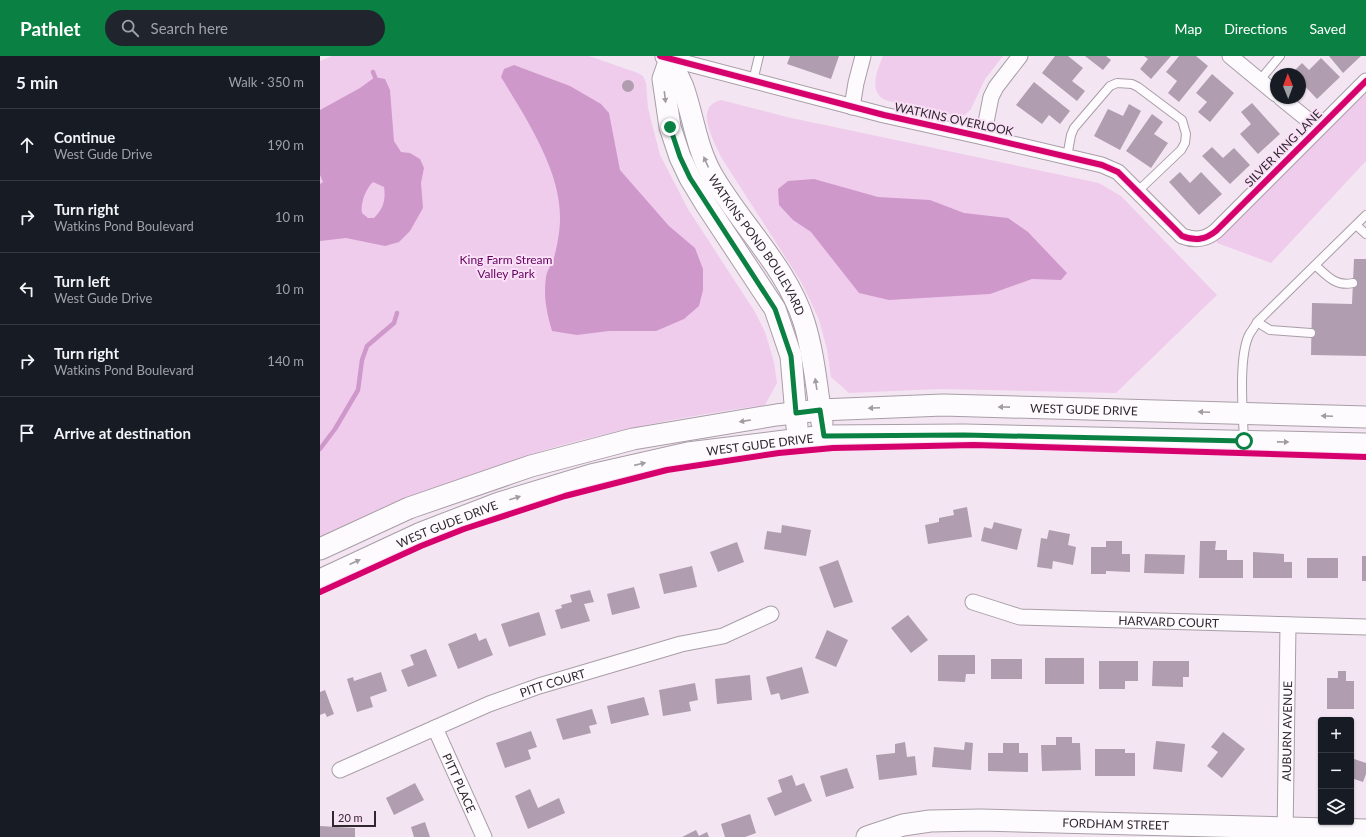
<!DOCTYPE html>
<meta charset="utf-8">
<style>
body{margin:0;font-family:Lato,sans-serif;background:#20242c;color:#f1f3f6}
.controls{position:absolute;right:12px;bottom:12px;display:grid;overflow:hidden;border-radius:4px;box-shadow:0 1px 3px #0004}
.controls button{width:36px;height:36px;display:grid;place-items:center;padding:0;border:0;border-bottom:1px solid #363941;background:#171b24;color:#f1f3f6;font:20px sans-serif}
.compass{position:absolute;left:950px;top:12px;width:36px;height:36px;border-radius:50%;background:#171b24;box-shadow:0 1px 3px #0004;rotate:359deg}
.scale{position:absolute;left:12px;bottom:10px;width:44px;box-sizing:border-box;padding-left:4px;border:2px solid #30272f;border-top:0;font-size:11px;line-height:14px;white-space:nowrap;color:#30272f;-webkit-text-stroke:3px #f9e0f6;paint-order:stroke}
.stop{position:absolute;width:12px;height:12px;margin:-9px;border:3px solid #0b8043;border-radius:50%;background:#fff}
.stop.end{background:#0b8043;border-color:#fff;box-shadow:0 1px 4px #0008}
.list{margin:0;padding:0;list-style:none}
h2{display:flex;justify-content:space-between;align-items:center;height:52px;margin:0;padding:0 16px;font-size:17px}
h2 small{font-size:13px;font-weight:400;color:#9ea1a6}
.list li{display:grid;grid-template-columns:26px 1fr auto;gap:12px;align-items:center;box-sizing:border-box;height:72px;padding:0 16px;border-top:1px solid #363941}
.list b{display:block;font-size:15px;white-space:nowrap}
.list p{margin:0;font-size:13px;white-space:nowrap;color:#9ea1a6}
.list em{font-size:13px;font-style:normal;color:#9ea1a6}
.icon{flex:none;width:22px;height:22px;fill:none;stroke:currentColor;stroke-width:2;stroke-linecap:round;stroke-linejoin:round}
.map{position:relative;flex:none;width:1046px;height:781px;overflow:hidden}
header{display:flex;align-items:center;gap:24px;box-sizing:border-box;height:56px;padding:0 20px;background:#0b8043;color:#fff}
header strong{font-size:19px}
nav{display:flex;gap:22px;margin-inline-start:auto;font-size:14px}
.search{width:280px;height:36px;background:#20242c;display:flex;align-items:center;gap:10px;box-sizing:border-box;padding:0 14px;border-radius:22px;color:#9ea1a6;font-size:15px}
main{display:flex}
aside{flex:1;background:#171b24}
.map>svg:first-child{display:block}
.green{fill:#f0ccec}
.water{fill:#cf98cb;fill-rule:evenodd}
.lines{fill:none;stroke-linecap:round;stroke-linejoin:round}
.stream{stroke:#cf98cb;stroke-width:4.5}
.building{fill:#b09daf}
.lane-casing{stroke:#a89ea7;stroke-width:10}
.street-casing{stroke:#a89ea7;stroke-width:17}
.secondary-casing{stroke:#a89ea7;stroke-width:23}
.lane{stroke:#fdfbfd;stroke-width:8}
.street{stroke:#fdfbfd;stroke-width:15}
.secondary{stroke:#fdfbfd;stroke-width:21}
.cycleway-casing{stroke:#f9e0f6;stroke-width:8}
.cycleway{stroke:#d6006c;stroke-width:6}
.oneway{fill:#a19ca0}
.route{stroke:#0b8043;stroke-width:5}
.labels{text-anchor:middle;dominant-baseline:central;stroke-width:4;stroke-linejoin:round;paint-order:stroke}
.street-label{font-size:12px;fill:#30272f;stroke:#f9e0f6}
.park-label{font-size:12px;fill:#640160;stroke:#f9e0f6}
</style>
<header>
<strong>Pathlet</strong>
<div class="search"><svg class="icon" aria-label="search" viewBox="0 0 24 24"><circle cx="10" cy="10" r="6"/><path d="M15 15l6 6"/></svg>Search here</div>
<nav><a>Map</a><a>Directions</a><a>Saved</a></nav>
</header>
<main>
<aside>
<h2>5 min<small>Walk · 350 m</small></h2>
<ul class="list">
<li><svg class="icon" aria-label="ahead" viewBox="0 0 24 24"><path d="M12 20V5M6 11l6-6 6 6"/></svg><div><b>Continue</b><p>West Gude Drive</p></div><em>190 m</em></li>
<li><svg class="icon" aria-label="right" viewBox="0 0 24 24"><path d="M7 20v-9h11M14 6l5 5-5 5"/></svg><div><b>Turn right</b><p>Watkins Pond Boulevard</p></div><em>10 m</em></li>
<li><svg class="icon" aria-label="left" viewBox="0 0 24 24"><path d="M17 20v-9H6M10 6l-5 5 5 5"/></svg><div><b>Turn left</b><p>West Gude Drive</p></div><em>10 m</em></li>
<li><svg class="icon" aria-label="right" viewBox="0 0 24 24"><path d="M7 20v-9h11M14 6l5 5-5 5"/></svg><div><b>Turn right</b><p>Watkins Pond Boulevard</p></div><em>140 m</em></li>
<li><svg class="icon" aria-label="arrive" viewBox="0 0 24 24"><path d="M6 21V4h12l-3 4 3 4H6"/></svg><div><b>Arrive at destination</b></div></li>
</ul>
</aside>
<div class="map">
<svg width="1046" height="781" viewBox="0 0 1046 781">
<rect width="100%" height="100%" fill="#f3e6f2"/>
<path class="green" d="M12,0H269L318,17L323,20L326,27L328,52L340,99L368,153L435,256L445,276L454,306L457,327L445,349C365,360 286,375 208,399L211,410L0,493V5Z
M563,0H683L665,23L651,53L645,59L636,60L568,45C547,38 557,15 563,0Z
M1046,25V105L951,207L897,187L896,175Z
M401,44L467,61L779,127L801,140L897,239L796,337L621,333L529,337L511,321L507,293L499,264L490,244L480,224L401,101C394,85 373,50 401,44Z"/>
<path class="water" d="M194,9L250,30L281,48L289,57L300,114L349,170L375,192L383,213V234L379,250L364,263L336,275H289L257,279L232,275C227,257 223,241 226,221C227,214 232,208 234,202C237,190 240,175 240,163C241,114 205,61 181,21L184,13Z
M55,21L65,23L70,34L74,85L81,96L90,97L100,103L104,112L101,127L103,152L90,175L79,186L65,190L26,182L0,185V128L3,126L0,119V54L40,32ZM53,126L64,131C66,144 63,153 54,162H48L42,157C40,148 46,132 53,126Z
M494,123L558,141L610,144L644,157L688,162L708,176L747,217L741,224L712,223L670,238L569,244L539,237L491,176L473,164L459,149L458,133L468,125Z"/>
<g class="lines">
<path class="stream" d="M53,16L55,21
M0,393L15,373L38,334L42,304L47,290L74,267L77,257"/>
</g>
<path class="building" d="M470,0H519L511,23L467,8Z
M735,0H748L763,12L752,25L765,35L757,45L722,17Z
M765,0H786L791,4L783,14Z
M824,0H851L831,23L820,13L828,3Z
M859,0H876L888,10L859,46L848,37L857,25L846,16Z
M1009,0H1041L1023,17Z
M1001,2L1020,21L997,43L980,25V18L972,17L982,7L989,14Z
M892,18L914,37L890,66L878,56L887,46L876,37Z
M302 30a6 6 0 1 1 12 0a6 6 0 1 1-12 0Z
M714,26L750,55L740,68L729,59L722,68L696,49Z
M932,47L960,78L938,98L920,78L931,68L921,56Z
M809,48L821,55L800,94L774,80L788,53L803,60Z
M832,58L843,66L834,78L848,87L831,112L806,95Z
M892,91L903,102L914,92L930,109L910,128L882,100Z
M860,116L870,127L881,116L902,138L879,159L849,126Z
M1034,203H1046V300L991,299L992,247L1032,248Z
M647,451L652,481L608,488L605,469L619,466V462L634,459L633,454Z
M674,466L702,473L697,494L661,485L664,471L672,473Z
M462,469L491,474L486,500L444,493L447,475L461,477Z
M729,474L750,478L748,489L756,491L753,509L733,505L732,513L717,511L721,482L727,483Z
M786,485H802V498H810V516L786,515V518H771V491H786Z
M880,485H896L895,494H907V504H923V522H879Z
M417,486L424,506L398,516L390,496Z
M933,496L964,498V506H972V522H933Z
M825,498L865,499L864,518L824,517Z
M1042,500H1046V525H1042Z
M987,502H1018V522H987Z
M518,504L533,546L514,552L499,511Z
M372,510L377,531L344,538L339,518Z
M314,531L320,552L292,559L287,538Z
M270,534L274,546L264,548L270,565L241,573L235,554L242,552L241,549L252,546L250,539Z
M219,556L226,579L189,591L181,568Z
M588,559L608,584L591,597L571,572Z
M507,574L528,584L516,611L495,602Z
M156,577L159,585L166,582L173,599L138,613L128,588Z
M106,593L117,620L88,631L81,614L94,609L90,599Z
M618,599H655V618H646L645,626L618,625Z
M725,602H764V628H725Z
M671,603H702V623H671Z
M779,605H818V625H805V633H779Z
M833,605H869V621H863V631L832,630Z
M482,611L489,637L461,644L459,637L451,639L446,621Z
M1018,615H1026V625H1034V653H1007V622H1018Z
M61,616L67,635L50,641L53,651L37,656L27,623L33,621L34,625Z
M430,619L432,644L397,648L395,623Z
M375,627L378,644L369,646L371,655L343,660L339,634Z
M5,634L14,658L7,661L5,657L0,659V636Z
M324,641L329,659L291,668L287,650Z
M272,653L277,668L269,670L271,677L243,684L236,663Z
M211,675L217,691L208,694L211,703L185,712L176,687Z
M903,676L925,693L902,722L887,710L898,696L891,691Z
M736,681H752V687H760L761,714L722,715L721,689H736Z
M836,685L865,688L862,716L833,713Z
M585,686L587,701L595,700L597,719L559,724L556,699L575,697V688Z
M645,686L653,687L651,714L612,711L614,691L644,694Z
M683,687H699V697H708V716L668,715V697H683Z
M775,693H805V697H815V720H775Z
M1031,702L1046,707V718L1043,726L1031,722Z
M527,712L534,732L506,741L500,720Z
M472,719L476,730L484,727L492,745L455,760L447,742L462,736L458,724Z
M95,727L104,744L74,759L66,742Z
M210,733L218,752L239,742L245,757L208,773L195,740Z
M430,758L436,777L425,781H405L401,768Z
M105,766L110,781H94L91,771Z
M0,770L35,772V781H0Z
M376,774L379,780L387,776L389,781H362Z"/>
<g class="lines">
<defs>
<path id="lane" d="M940,24L960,0
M433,25L439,0
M747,101L751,79L754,72L790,30L797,27L812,28L818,31L862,64L866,78L865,87L861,94L818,135
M1036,169L1046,178
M995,209C1007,220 1016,231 1033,227
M937,266L950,274L991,277
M924,385C923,358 918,302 929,279C931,275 935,271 937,266L1046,159"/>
<g id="street">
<path d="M910,0L956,38"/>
<path d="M343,1L564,59L663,81L782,109L798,116L862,180C875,185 885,184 896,175L1046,25"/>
<path d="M961,42L998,72"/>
<path d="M532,51L536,27L543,0"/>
<path d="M663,81L671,41L676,31L700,0"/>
<path id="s1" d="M653,546L700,561L1046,571"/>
<path id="s2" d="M115,672L164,781"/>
<path id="s3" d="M20,714L169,648L219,630L361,588L403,580L451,558"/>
<path id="s4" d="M965,781L968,569"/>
</g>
<g id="secondary">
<path d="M351,0L343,23L350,71L360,101L370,122L387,150L455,253L471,300L477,371"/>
<path id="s5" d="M350,3C354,12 359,22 363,31C373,59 376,90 391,117C419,167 467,211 484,266C494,298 497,334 502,367"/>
<path id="s6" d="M0,493L89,452L211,410L313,383L456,359L500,354L623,349L1046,361"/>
<path id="s7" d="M0,524L101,477L179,447L271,419L368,397L504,380L644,379L1046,388"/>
<path id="s8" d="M547,781L583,769L610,765L661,764L1046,774"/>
</g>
</defs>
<use href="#lane" class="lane-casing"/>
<use href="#street" class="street-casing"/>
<use href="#secondary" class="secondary-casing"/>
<use href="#lane" class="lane"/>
<use href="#street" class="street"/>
<use href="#secondary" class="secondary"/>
<defs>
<path id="cycleway" d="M340,0L564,59L663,81L782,109L798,116L862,180C875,185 885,184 896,175L1046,25
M0,536L101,490L144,473L245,440L347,414L459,397L513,392L654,389L1046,401"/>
</defs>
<use href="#cycleway" class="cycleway-casing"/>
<use href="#cycleway" class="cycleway"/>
</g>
<defs><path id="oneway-solid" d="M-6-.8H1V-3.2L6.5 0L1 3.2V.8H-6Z"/></defs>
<g class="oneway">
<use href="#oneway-solid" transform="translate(345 41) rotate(83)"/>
<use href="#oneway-solid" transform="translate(386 106) rotate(-114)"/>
<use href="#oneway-solid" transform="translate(496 328) rotate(-99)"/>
<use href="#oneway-solid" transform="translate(684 351) rotate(-179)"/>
<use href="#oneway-solid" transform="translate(554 352) rotate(178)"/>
<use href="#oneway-solid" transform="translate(884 356) rotate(-178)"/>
<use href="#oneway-solid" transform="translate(1007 360) rotate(-178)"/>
<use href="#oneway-solid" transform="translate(425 365) rotate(171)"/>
<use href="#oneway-solid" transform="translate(963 386) rotate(1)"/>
<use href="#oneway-solid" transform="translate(320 408) rotate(-13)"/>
<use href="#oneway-solid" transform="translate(195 442) rotate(-17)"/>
<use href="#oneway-solid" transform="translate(35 506) rotate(-24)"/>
</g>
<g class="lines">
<path class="route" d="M350,71L360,101L370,122L455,253L471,300L476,357L500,354L504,380L644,379L924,385"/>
</g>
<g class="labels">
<g class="street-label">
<text transform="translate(634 63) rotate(12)">WATKINS OVERLOOK</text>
<text transform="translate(963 92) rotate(-45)">SILVER KING LANE</text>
<text stroke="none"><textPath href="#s5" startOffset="207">WATKINS POND BOULEVARD</textPath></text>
<text stroke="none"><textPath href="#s6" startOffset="786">WEST GUDE DRIVE</textPath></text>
<text stroke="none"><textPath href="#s7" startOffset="463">WEST GUDE DRIVE</textPath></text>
<text stroke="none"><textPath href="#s7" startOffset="139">WEST GUDE DRIVE</textPath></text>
<text stroke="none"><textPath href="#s1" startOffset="198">HARVARD COURT</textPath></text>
<text stroke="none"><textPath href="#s3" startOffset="230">PITT COURT</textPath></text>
<text stroke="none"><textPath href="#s4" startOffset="106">AUBURN AVENUE</textPath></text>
<text stroke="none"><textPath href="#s2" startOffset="60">PITT PLACE</textPath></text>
<text stroke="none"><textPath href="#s8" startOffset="251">FORDHAM STREET</textPath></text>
</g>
<g class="park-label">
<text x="186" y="203">King Farm Stream<tspan x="186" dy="14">Valley Park</tspan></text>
</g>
</g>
</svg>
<div class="controls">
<button>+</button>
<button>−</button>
<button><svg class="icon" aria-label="layers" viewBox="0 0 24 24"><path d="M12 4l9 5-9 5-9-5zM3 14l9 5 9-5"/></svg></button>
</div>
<svg class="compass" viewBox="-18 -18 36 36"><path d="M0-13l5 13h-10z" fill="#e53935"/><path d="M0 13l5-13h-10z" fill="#9ea1a6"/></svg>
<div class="scale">20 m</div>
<div class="stop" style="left:924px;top:385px"></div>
<div class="stop end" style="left:350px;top:71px"></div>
</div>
</main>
